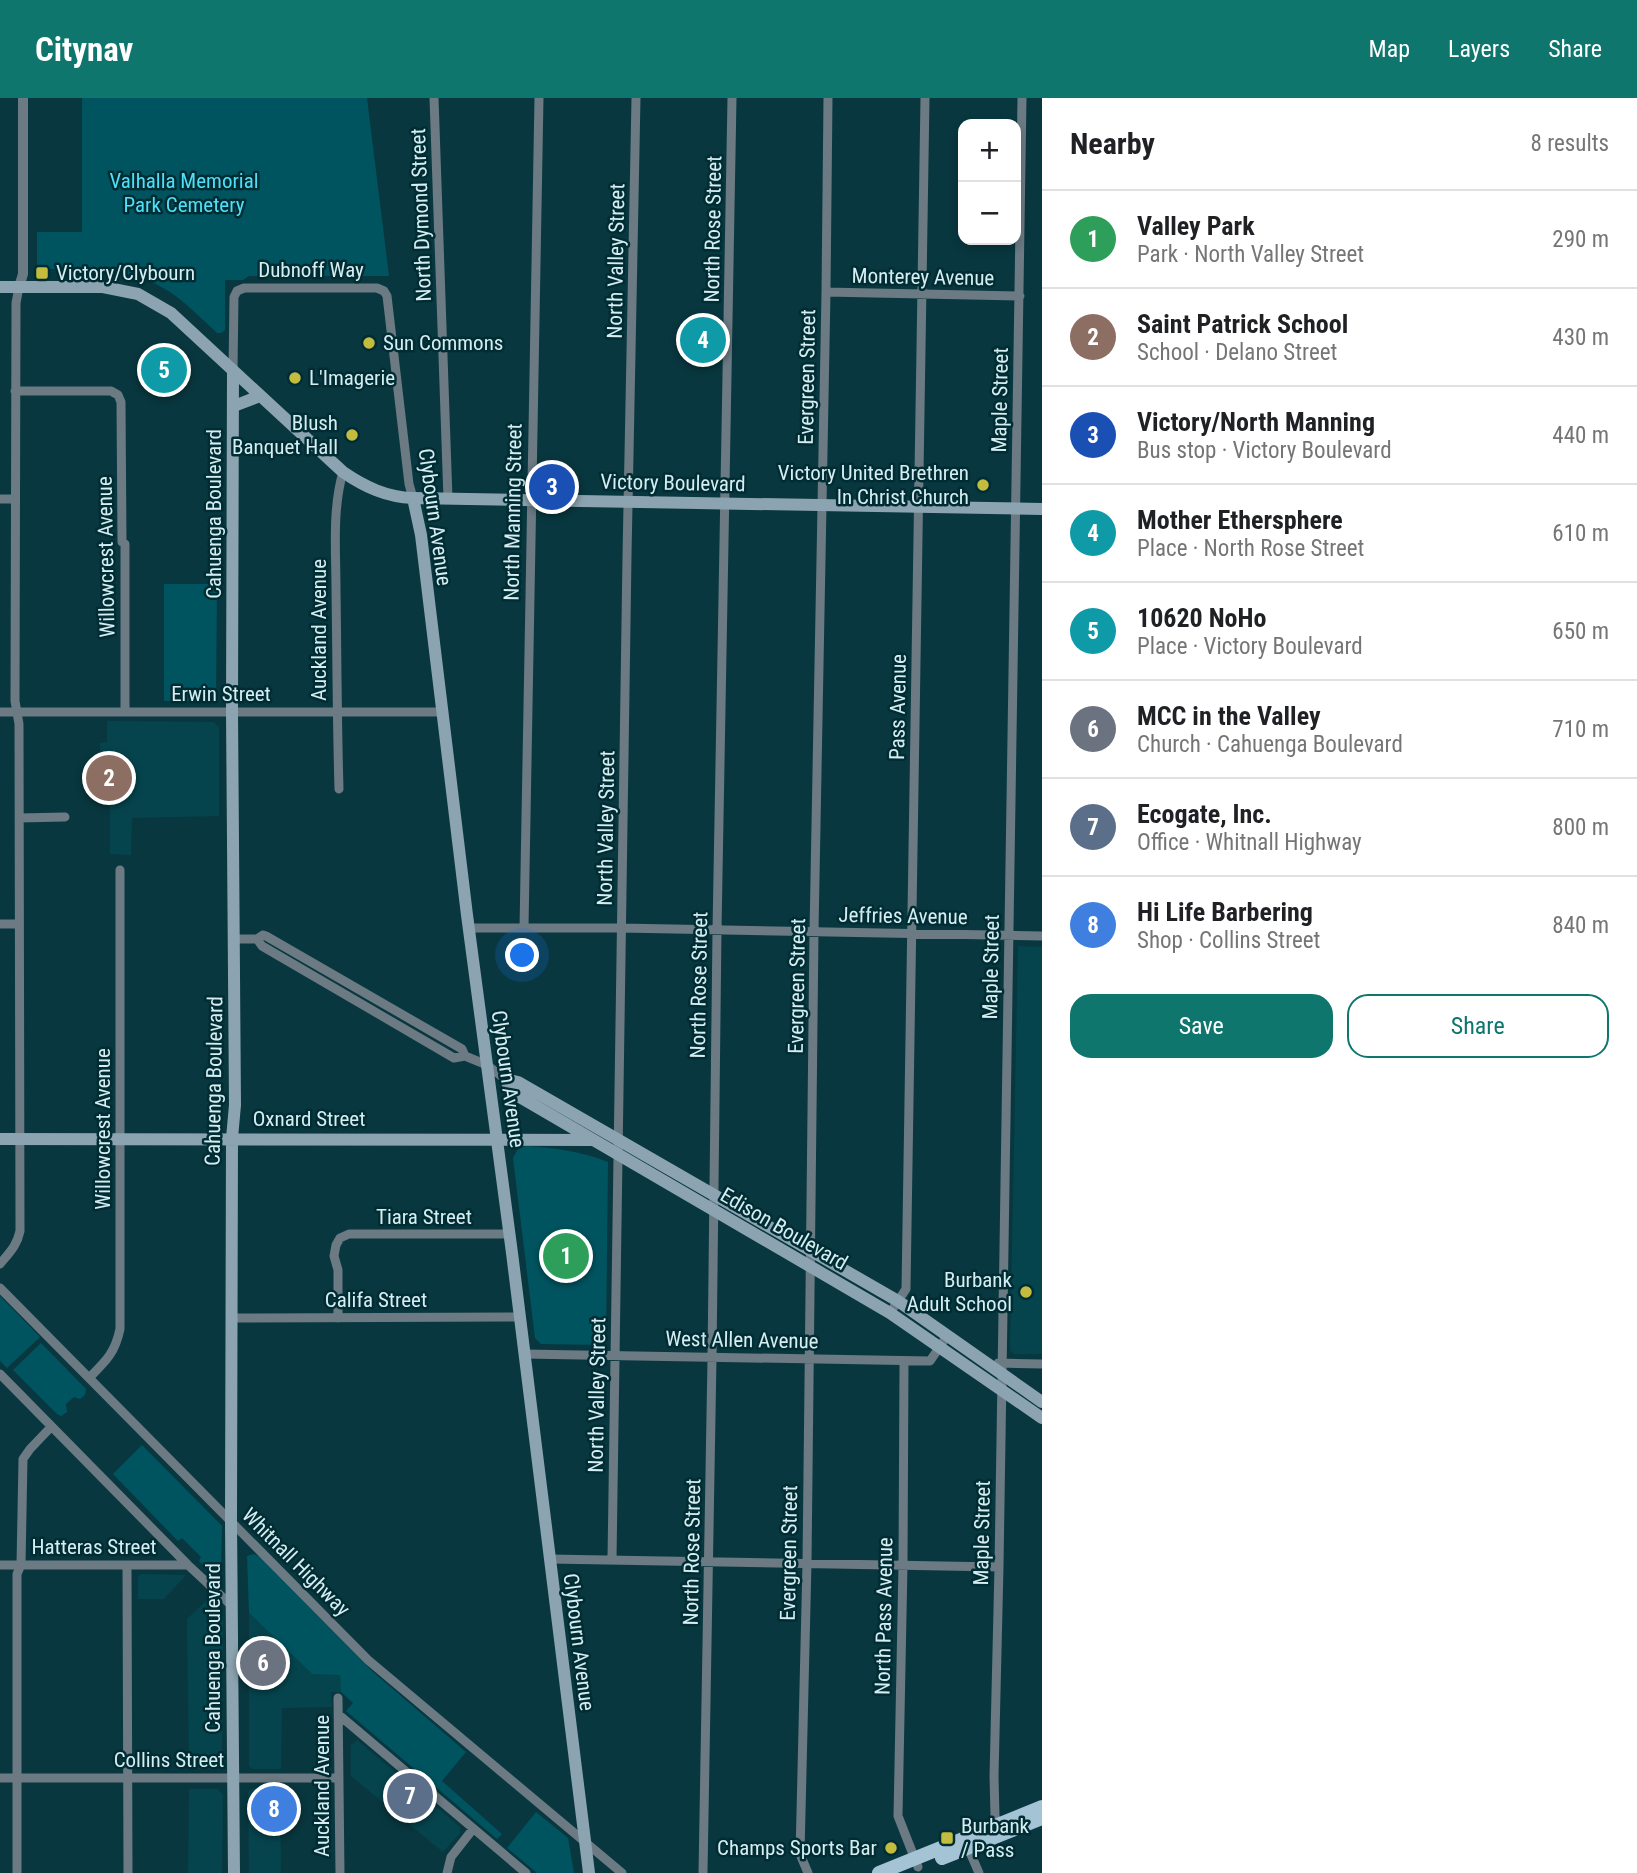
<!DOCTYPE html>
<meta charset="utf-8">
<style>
body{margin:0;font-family:"Roboto Condensed",sans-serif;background:#f2f2f2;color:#202124}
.controls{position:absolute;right:21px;top:21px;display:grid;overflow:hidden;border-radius:14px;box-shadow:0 4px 10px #0003}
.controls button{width:63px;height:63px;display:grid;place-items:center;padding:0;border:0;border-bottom:2px solid #e0e0e0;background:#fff;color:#202124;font:35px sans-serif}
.you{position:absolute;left:523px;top:858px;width:24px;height:24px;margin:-18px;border:5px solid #fff;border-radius:50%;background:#1a73e8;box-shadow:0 0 0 10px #1a73e833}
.badge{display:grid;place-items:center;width:46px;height:46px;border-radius:50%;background:#0f766e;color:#fff;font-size:23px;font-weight:700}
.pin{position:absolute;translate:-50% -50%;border:4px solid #fff;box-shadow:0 2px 7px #0006}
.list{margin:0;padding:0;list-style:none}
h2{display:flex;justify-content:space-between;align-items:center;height:91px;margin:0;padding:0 28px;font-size:30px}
h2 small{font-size:23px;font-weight:400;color:#757577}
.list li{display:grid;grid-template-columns:46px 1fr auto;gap:21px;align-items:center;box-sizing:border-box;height:98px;padding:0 28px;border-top:2px solid #e0e0e0}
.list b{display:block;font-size:26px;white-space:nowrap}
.list p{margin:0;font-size:23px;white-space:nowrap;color:#757577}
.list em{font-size:23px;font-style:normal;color:#757577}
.actions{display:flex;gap:14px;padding:21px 28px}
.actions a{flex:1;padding:16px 0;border:2px solid #0f766e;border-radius:21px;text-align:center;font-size:24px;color:#0f766e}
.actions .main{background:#0f766e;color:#fff}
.map{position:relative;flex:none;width:1042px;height:1775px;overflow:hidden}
header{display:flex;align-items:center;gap:42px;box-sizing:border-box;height:98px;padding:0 35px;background:#0f766e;color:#fff}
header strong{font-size:33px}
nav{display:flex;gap:38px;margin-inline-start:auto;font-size:24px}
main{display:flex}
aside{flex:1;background:#fff}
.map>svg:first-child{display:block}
.built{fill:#06444d}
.green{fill:#005460}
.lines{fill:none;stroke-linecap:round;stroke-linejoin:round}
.minor{stroke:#6b7a83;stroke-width:9}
.tertiary{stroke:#6b7a83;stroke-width:10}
.secondary{stroke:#8ca4b1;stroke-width:12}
.primary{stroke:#a4c4d5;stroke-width:14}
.poi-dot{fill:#c4bc3e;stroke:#002d34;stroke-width:2.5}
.labels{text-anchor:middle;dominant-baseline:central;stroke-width:5;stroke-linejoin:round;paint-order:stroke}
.park-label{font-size:21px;fill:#4de0f8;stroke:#002d34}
.street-label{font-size:21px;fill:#d6edf1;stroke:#002d34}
.poi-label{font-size:21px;fill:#d6edf1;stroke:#002d34;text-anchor:start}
</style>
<header>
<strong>Citynav</strong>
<nav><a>Map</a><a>Layers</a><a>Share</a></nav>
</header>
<main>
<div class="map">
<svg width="1042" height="1775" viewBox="0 0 1042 1775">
<rect width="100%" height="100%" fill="#09373f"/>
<path class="built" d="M107,623L214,624L219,630V718L132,720L131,757L110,756V708L101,706L100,645L107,644Z
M1018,848L1042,849V1256H1014L1010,1252Z
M140,1476L186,1477L164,1501H138V1480Z
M210,1499L221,1511L223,1518L222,1667L217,1671H189L187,1521Z
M249,1515L312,1576H340L341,1594H331L332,1609L282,1610L281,1671H253L249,1668Z
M357,1642L460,1729V1735L443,1754L351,1678V1647Z
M252,1690H280L281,1775H249L248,1694Z
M189,1691H218L223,1697L222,1775H188Z"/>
<path class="green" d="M82,0H367L389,178H249L243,182H225V232L221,235H217C204,223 191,210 177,199C136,167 85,172 37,171V134H82Z
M164,486H217L216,603H164Z
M526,1048C555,1050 581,1053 608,1064L606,1244L603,1247L541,1246L535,1240L513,1060L518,1051Z
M0,1198L40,1239L7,1270L0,1263Z
M41,1245L86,1291L85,1297L80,1301L74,1299L66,1306L67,1314L61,1318L57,1316L13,1272Z
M142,1347L222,1428L221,1472L210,1475L199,1463L201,1459L182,1440L178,1443L113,1376Z
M254,1456L260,1459L372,1573L466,1654L442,1683L502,1736L497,1741L346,1613L353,1605L341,1594L340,1577L312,1576L249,1515L247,1458Z
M536,1714L568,1740L574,1775H537L507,1750Z"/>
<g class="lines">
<path class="minor" d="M434,0L448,401
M826,194L1020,198
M233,272L234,199L237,193L244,190H377L384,193L387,198L409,386L413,400
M15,293H111L118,297L121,304L122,444L125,446V613
M0,401H15
M0,614H442
M339,691C337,625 337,558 336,492C336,453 332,412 343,374
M19,720L65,719
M0,826H18
M469,830H621L1042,838
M524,830L539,0
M234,841H257L263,837L266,838L462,951L465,958L487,967L505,981
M257,841L262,848L454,960L465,958
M0,1166C9,1155 17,1148 20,1133L19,626L15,603L16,205L19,189
M0,1190L368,1562L622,1775
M890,1215L906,1191L925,0
M233,1220L520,1219
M338,1220V1172L334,1158L336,1147L340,1140L349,1136H509
M524,1256L930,1263L947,1238
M904,1263L903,1467L898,1718L918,1769
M998,1265L1042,1266
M0,1276L188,1467L232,1508
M89,1280C106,1263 115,1255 120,1231V772
M549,1461L999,1469
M612,1461L627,458L636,0
M0,1467H188
M127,1467L128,1775
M338,1600L340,1775
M339,1617L526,1775
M0,1680H339
M1000,1731L995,1718L994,1678L999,1469L1022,0
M966,1745L979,1775
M17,1775V1476L21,1467L23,1361L30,1351L51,1329
M447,1775L451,1759L473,1731
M703,1775L712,1260L717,832L732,0
M808,1775L800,1756L807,1465L814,834L826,194L828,0"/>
<path class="tertiary" d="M19,189L23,176V0"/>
<path class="secondary" d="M0,189H103L138,196L171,215L343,374C365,389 386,399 413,400L1042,411
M233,272L232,613L235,1007L232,1040L231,1424L234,1775
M234,308L260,298
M413,400L421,437L467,817L512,1155L589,1775
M505,981L513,995L890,1215L1042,1320
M505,981L518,984L898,1203L1042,1304
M0,1041L591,1042"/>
<path class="primary" d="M942,1760L1042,1720
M879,1775L1042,1709"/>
</g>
<g class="poi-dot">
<rect x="35" y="168" width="14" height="14" rx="3.5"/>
<circle cx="369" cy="245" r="7"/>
<circle cx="295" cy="280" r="7"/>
<circle cx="352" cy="337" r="7"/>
<circle cx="983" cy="387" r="7"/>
<circle cx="1026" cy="1194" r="7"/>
<rect x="940" y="1733" width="14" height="14" rx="3.5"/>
<circle cx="891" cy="1750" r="7"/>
</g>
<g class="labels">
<g class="park-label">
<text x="184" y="83">Valhalla Memorial<tspan x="184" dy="24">Park Cemetery</tspan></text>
</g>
<g class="street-label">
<text transform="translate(421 117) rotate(-92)">North Dymond Street</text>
<text transform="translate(713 131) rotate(-89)">North Rose Street</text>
<text transform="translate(616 163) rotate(-89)">North Valley Street</text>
<text x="311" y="172">Dubnoff Way</text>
<text transform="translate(923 179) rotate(1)">Monterey Avenue</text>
<text transform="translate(807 279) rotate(-89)">Evergreen Street</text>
<text transform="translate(1000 302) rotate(-89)">Maple Street</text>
<text transform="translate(673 385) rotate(1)">Victory Boulevard</text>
<text transform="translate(513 414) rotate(-89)">North Manning Street</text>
<text transform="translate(214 416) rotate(-90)">Cahuenga Boulevard</text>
<text transform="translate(435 419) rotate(82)">Clybourn Avenue</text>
<text transform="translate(106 459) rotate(-91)">Willowcrest Avenue</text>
<text transform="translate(319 532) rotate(-90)">Auckland Avenue</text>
<text x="221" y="596">Erwin Street</text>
<text transform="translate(898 609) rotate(-89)">Pass Avenue</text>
<text transform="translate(606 730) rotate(-89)">North Valley Street</text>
<text transform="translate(903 818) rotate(1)">Jeffries Avenue</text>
<text transform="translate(991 869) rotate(-89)">Maple Street</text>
<text transform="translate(699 887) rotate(-89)">North Rose Street</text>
<text transform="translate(797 888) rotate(-89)">Evergreen Street</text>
<text transform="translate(508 981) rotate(82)">Clybourn Avenue</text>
<text transform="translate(214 983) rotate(-89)">Cahuenga Boulevard</text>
<text x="309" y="1021">Oxnard Street</text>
<text transform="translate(103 1031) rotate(-90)">Willowcrest Avenue</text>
<text x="424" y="1119">Tiara Street</text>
<text transform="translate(784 1131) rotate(30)">Edison Boulevard</text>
<text x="376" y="1202">Califa Street</text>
<text transform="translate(742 1242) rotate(1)">West Allen Avenue</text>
<text transform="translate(597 1297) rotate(-89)">North Valley Street</text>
<text transform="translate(982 1435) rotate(-89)">Maple Street</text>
<text x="94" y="1449">Hatteras Street</text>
<text transform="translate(692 1454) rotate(-89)">North Rose Street</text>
<text transform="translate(789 1455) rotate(-89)">Evergreen Street</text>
<text transform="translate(296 1464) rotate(45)">Whitnall Highway</text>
<text transform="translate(884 1518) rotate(-89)">North Pass Avenue</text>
<text transform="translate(579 1544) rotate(83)">Clybourn Avenue</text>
<text transform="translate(213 1550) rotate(-90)">Cahuenga Boulevard</text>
<text x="169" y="1662">Collins Street</text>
<text transform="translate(322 1688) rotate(-90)">Auckland Avenue</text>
</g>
<g class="poi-label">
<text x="56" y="175">Victory/Clybourn</text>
<text x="383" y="245">Sun Commons</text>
<text x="309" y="280">L'Imagerie</text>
<text x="338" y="325" text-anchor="end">Blush<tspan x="338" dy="24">Banquet Hall</tspan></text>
<text x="969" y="375" text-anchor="end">Victory United Brethren<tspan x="969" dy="24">In Christ Church</tspan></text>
<text x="1012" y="1182" text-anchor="end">Burbank<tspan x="1012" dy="24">Adult School</tspan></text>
<text x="961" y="1728">Burbank<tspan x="961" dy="24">/ Pass</tspan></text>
<text x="877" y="1750" text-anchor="end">Champs Sports Bar</text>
</g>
</g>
</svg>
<div class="controls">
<button>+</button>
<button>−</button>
</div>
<div class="you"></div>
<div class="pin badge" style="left:566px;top:1158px;background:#2e9e5b">1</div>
<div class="pin badge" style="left:109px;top:680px;background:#8d6e63">2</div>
<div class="pin badge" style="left:552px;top:389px;background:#1a4fb4">3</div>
<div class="pin badge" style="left:703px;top:242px;background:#0f9aa8">4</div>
<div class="pin badge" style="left:164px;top:272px;background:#0f9aa8">5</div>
<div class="pin badge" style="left:263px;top:1565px;background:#6b7280">6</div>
<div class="pin badge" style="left:410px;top:1698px;background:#5c6f8a">7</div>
<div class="pin badge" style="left:274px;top:1711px;background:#3f7fe0">8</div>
</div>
<aside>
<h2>Nearby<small>8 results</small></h2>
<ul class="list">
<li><span class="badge" style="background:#2e9e5b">1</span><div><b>Valley Park</b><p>Park · North Valley Street</p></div><em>290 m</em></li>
<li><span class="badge" style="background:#8d6e63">2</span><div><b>Saint Patrick School</b><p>School · Delano Street</p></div><em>430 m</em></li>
<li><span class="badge" style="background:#1a4fb4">3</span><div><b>Victory/North Manning</b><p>Bus stop · Victory Boulevard</p></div><em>440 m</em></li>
<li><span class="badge" style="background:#0f9aa8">4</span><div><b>Mother Ethersphere</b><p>Place · North Rose Street</p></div><em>610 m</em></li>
<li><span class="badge" style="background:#0f9aa8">5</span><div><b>10620 NoHo</b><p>Place · Victory Boulevard</p></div><em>650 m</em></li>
<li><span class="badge" style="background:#6b7280">6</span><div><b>MCC in the Valley</b><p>Church · Cahuenga Boulevard</p></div><em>710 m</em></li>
<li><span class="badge" style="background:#5c6f8a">7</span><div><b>Ecogate, Inc.</b><p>Office · Whitnall Highway</p></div><em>800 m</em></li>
<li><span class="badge" style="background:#3f7fe0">8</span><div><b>Hi Life Barbering</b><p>Shop · Collins Street</p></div><em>840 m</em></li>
</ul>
<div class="actions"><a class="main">Save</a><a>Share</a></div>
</aside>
</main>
